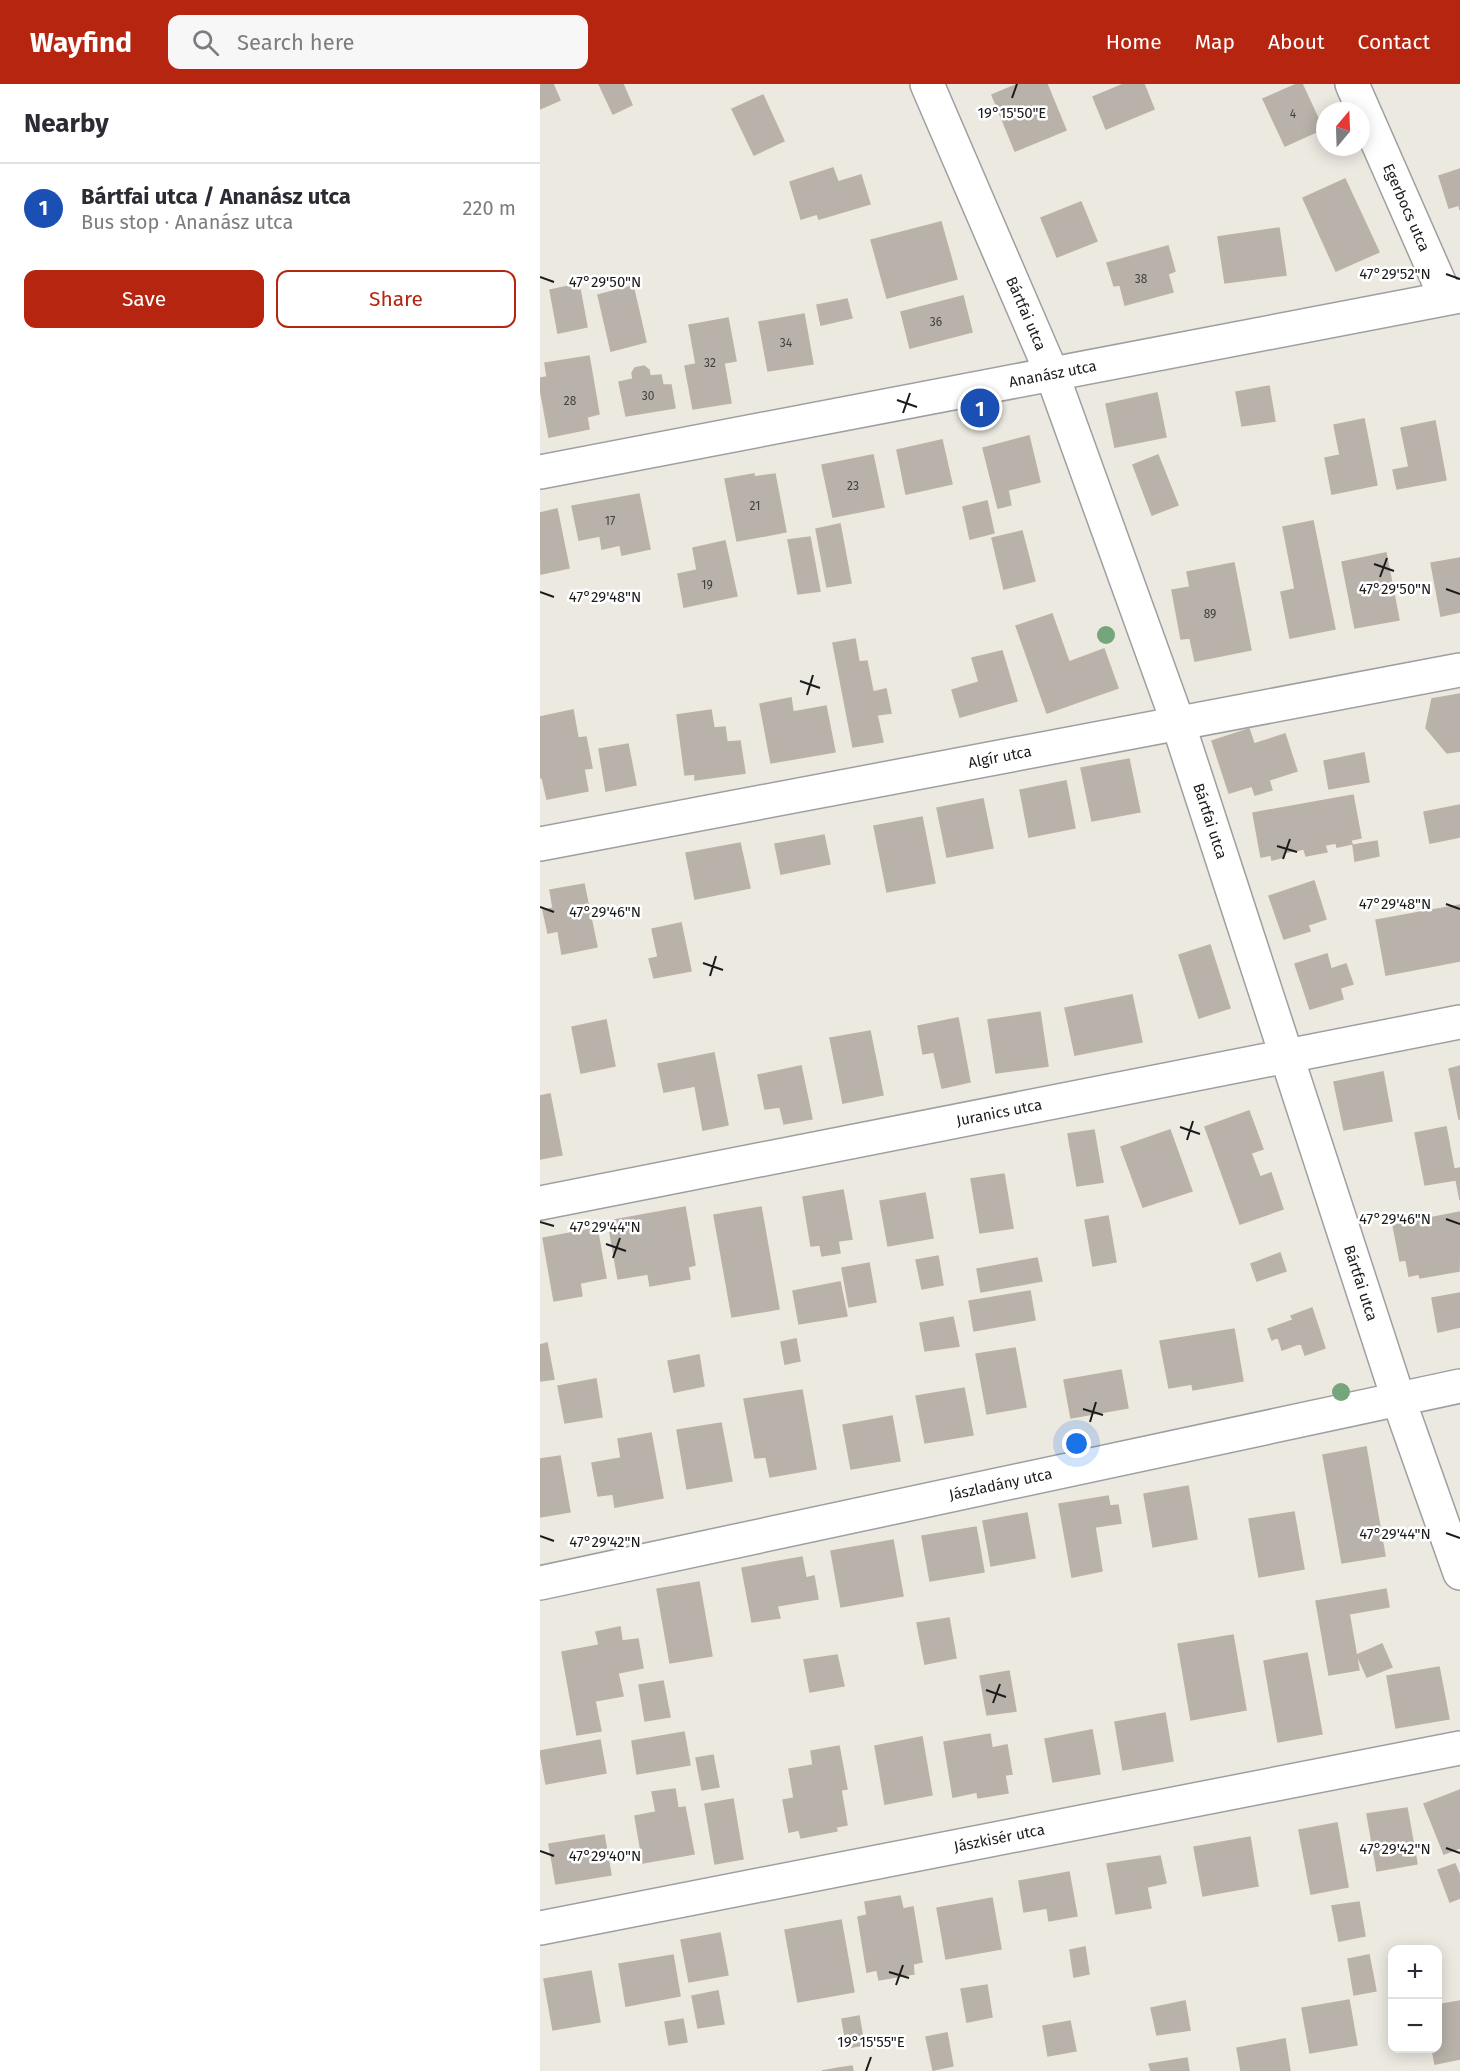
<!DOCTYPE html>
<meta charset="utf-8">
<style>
body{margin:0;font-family:"Fira Sans",sans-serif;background:#f7f7f7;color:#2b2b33}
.controls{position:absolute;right:18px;bottom:18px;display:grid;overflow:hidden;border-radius:12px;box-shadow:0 3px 15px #0003}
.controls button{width:54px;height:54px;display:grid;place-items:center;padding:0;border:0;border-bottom:2px solid #e1e1e2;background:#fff;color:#2b2b33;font:30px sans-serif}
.compass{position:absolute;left:776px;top:18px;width:54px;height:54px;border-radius:50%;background:#fff;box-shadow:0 3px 15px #0003;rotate:19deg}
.you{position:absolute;left:537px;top:1360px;width:21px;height:21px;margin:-15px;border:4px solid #fff;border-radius:50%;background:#1a73e8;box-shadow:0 0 0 9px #1a73e833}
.badge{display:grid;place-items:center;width:39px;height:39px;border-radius:50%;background:#b62510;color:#fff;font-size:20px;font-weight:700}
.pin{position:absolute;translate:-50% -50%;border:3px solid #fff;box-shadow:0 2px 6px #0006}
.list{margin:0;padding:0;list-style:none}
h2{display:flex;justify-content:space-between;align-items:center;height:78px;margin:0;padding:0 24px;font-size:26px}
h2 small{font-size:20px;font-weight:400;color:#7c7c81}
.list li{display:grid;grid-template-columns:39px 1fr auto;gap:18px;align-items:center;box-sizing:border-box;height:90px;padding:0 24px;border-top:2px solid #e1e1e2}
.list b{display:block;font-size:22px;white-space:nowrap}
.list p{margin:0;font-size:20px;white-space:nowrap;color:#7c7c81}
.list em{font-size:20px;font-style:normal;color:#7c7c81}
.actions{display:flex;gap:12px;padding:18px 24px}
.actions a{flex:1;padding:14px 0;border:2px solid #b62510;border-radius:12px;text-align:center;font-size:21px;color:#b62510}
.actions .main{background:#b62510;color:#fff}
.icon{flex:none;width:33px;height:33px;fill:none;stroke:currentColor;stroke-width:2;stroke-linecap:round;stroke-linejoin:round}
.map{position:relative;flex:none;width:920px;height:1987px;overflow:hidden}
header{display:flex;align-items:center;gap:36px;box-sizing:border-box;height:84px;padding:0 30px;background:#b62510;color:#fff}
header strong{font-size:28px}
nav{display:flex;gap:33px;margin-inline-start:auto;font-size:21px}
.search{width:420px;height:54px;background:#f7f7f7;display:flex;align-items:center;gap:15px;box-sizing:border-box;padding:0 21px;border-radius:12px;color:#7c7c81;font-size:22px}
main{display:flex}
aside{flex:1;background:#fff}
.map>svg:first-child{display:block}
.building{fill:#b8b2ab;stroke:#bcb2a5;stroke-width:1.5}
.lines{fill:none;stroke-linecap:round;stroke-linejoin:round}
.minor-casing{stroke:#9f9f9f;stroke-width:36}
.minor{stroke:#fff;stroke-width:33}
.tree{fill:#75a57b}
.ticks{fill:none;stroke:#1b1b1b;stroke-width:2}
.labels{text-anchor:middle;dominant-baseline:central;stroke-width:5;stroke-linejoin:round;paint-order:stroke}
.number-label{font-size:12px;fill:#42413f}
.street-label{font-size:15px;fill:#1b1b1b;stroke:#fff}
.ticks-label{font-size:15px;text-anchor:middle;fill:#1b1b1b;stroke:#fff;stroke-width:5;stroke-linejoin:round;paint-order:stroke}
</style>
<header>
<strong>Wayfind</strong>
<div class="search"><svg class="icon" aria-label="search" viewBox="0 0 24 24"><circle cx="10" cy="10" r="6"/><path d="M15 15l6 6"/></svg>Search here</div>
<nav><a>Home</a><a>Map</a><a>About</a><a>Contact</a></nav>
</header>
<main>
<aside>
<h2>Nearby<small></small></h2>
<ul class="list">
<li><span class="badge" style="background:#1a4fb4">1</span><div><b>Bártfai utca / Ananász utca</b><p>Bus stop · Ananász utca</p></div><em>220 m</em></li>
</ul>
<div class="actions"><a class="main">Save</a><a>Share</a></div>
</aside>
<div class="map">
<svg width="920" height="1987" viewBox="0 0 920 1987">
<rect width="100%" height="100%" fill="#ece9e1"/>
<path class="building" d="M0,0H13L20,16L0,25Z
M59,0H83L92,21L73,30Z
M478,0H507L526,46L475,67L452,11Z
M584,0H604L614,25L566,45L553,13Z
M757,0H762L783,45L745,62L723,15Z
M223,11L244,57L214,71L192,25Z
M293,84L298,98L321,91L330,120L279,135L277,130L261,135L250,98Z
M920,85V126L919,121L909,124L899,92Z
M805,95L839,168L796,187L763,114Z
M541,118L557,157L517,173L501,134Z
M401,138L417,195L347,214L331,156Z
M739,144L746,191L685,199L678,153Z
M628,162L635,187L628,190L633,208L585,221L580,201L574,202L567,179Z
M39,200L47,243L18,249L10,206Z
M93,202L106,258L71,267L58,211Z
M423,212L432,248L370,264L361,228Z
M307,215L312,234L281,241L277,221Z
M264,230L273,280L228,287L219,238Z
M188,234L196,277L184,279L191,319L153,325L145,282L156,280L149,241Z
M49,272L59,330L47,333L49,345L9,353L0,304V294L7,293L5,279Z
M104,282L109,286L110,292L121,291L123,301H131L135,324L86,332L79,298L93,295L92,289L95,284Z
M729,302L735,337L702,342L696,308Z
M617,309L626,353L575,363L566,320Z
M824,335L837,401L792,410L785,374L800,371L794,341Z
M895,337L906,396L857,405L853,386L869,383L861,344Z
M489,352L500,398L468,406L471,421L458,424L443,364Z
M402,356L412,400L366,410L357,366Z
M333,371L344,423L293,433L282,381Z
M618,371L638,421L612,431L593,381Z
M214,390V393L235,390L246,448L197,457L185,395Z
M99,410L110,465L82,471L80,461L62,465L60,452L39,456L32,422Z
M447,417L454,449L430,455L423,423Z
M17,425L29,484L1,490L0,429Z
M773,437L795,545L750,554L741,508L755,505L743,443Z
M300,440L311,499L287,503L276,445Z
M482,447L495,497L464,505L452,454Z
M270,453L280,507L258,510L248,456Z
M185,457L197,512L144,523L138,490L157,486L153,464Z
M846,469L859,536L815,544L802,478Z
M920,474V528L901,532L891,479Z
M694,479L711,566L655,577L650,554L641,555L632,506L650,503L647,488Z
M512,530L529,578L564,565L578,604L507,629L476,542Z
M315,555L319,578L327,577L333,608L346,605L351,629L337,631L343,658L313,663L293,559Z
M462,567L477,617L420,633L412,606L439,598L432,574Z
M920,610V667L907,669L886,644L892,615Z
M251,614L253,628L286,622L295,668L231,679L220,620Z
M33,626L38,654L46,653L52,684L44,685L48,707L7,715L2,693L0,694V633Z
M171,626L174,644L185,643L187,658L200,657L205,689L155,696V690L145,691L137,631Z
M709,645L714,660L745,650L757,687L729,696L732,706L715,711L712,702L689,709L672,657Z
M88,660L96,701L66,707L59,665Z
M824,669L829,698L789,705L784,677Z
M589,675L600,728L552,737L541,684Z
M526,697L535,744L489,753L480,706Z
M813,711L821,754L811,756L812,760L797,763L796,759L785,761L787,768L766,772L764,765L743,769L744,773L732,776L731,771L721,773L713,729Z
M443,715L453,764L407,773L397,724Z
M920,721V753L890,759L884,728Z
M382,733L395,799L347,808L334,742Z
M284,751L290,780L241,790L235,760Z
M837,757L839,772L815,777L813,761Z
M200,759L210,804L155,815L146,769Z
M774,797L786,835L768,841L770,847L744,855L729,812Z
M44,800L57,863L22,870L18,847L8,849L3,826L13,824L10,806Z
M920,821V877L846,891L836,836Z
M141,839L151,887L114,894L109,875L118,873L112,845Z
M670,861L690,924L659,934L639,871Z
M787,870L791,885L806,880L813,900L800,904L803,915L770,925L755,880Z
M592,911L602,958L535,971L525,924Z
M500,928L508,982L456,989L448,936Z
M418,934L430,998L402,1004L394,968L383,970L378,942Z
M66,936L75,982L41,989L32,943Z
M330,947L343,1011L303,1019L290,954Z
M174,969L188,1041L163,1046L155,1002L124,1008L118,980Z
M261,982L272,1035L244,1040L240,1023L225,1025L218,991Z
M920,982V1035H919L909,985Z
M843,988L852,1037L804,1046L794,998Z
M10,1010L22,1071L0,1075V1012Z
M709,1027L723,1065L711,1069L720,1093L731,1089L743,1125L700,1140L665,1043Z
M906,1043L916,1096L885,1101L875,1049Z
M554,1046L563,1098L537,1102L528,1050Z
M630,1046L652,1107L603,1123L581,1063Z
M920,1084V1116L914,1085Z
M464,1090L473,1144L440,1149L431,1095Z
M303,1106L312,1155L298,1157L300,1169L282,1172L280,1161L271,1162L263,1113Z
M385,1109L393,1154L348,1162L340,1117Z
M145,1123L155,1181L148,1183L150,1195L110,1202L108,1190L78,1195L68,1137Z
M221,1123L239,1225L192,1233L174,1131Z
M920,1128L919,1187L880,1194L879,1190L869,1192L866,1176L860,1177L853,1141Z
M568,1132L576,1178L553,1182L545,1136Z
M57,1144L66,1194L40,1199L42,1212L14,1217L3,1154Z
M740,1169L746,1187L717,1197L711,1180Z
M398,1172L403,1201L382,1205L376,1176Z
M497,1174L502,1197L441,1208L437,1185Z
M329,1179L336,1218L309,1223L302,1184Z
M300,1198L307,1232L259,1240L253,1207Z
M490,1207L495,1236L434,1247L429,1217Z
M920,1209V1243L898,1248L892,1214Z
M772,1224L785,1264L765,1271L761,1259L742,1266L738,1253L732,1256L728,1245L753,1236L751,1232Z
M413,1233L419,1262L385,1267L380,1239Z
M694,1245L703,1297L653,1306L652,1300L629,1304L620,1257Z
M256,1255L260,1277L245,1280L241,1258Z
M7,1259L14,1295L0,1297V1261Z
M475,1264L486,1323L447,1330L436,1270Z
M159,1271L164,1302L134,1308L128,1277Z
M581,1286L588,1324L531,1334L524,1296Z
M56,1295L62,1333L25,1339L18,1302Z
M424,1304L433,1351L385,1359L376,1312Z
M262,1306L276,1385L230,1393L226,1373L215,1374L204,1315Z
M352,1332L360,1377L311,1385L303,1341Z
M181,1339L192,1397L147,1405L137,1346Z
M111,1349L123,1414L75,1423L73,1410L58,1412L52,1379L81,1374L78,1355Z
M826,1363L845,1472L802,1479L783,1371Z
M20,1372L30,1428L0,1433V1375Z
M648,1402L657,1455L613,1463L604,1410Z
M568,1412L570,1422L578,1421L581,1439L555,1443L562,1487L532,1493L519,1420Z
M754,1428L764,1485L719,1493L709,1435Z
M487,1429L495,1474L451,1482L443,1437Z
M436,1443L444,1488L390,1497L382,1452Z
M353,1456L363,1512L301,1523L291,1467Z
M262,1473L266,1494L274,1492L278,1515L237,1522L240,1534L212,1538L202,1484Z
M159,1498L172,1572L130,1579L117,1505Z
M846,1505L849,1523L809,1530L806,1512Z
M806,1512L819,1586L789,1591L776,1517Z
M409,1534L416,1574L385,1580L377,1539Z
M80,1543L82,1557L98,1555L103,1584L78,1589L83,1612L55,1617L61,1647L37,1651L22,1568L59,1561L56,1548Z
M693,1551L706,1626L651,1636L638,1560Z
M842,1560L852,1583L827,1593L817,1571Z
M767,1569L782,1650L738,1658L724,1577Z
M297,1571L304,1602L270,1608L264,1576Z
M899,1583L909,1635L856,1644L847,1592Z
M469,1587L476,1627L447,1631L440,1592Z
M123,1597L130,1633L105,1637L99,1601Z
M625,1629L633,1677L583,1686L575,1638Z
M552,1646L560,1690L513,1698L505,1655Z
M144,1648L150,1681L97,1690L92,1657Z
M450,1650L452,1664L467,1661L472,1690L465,1691L468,1709L438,1714L437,1708L413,1713L404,1658Z
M382,1653L392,1711L345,1720L335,1662Z
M60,1656L66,1689L6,1700L0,1667Z
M299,1662L307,1705L301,1706L307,1741L296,1743L297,1747L261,1754L259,1746L249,1748L243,1716L254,1714L249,1685L273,1681L271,1667Z
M173,1671L179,1703L162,1706L156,1674Z
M135,1705L138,1724L145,1723L154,1770L103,1779L95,1732L116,1728L112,1708Z
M920,1706V1764L904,1770L884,1720Z
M193,1715L203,1775L175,1780L165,1720Z
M867,1724L877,1780L837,1787L827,1730Z
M797,1739L808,1803L771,1810L759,1746Z
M64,1751L71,1791L16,1800L9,1760Z
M710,1753L718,1802L663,1812L654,1763Z
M620,1772L626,1799L607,1803L611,1824L576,1830L567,1780Z
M915,1780L920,1792V1814L910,1818L898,1786Z
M529,1788L537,1832L509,1837L507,1824L484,1828L479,1797Z
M360,1812L363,1825L373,1823L382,1878L373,1880L374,1890L339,1896L337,1886L327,1888L318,1833L327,1831L325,1818Z
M452,1814L461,1865L406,1875L397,1824Z
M819,1818L825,1852L799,1857L792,1822Z
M301,1836L314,1908L258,1918L245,1846Z
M180,1849L188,1891L149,1898L141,1856Z
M545,1863L549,1890L534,1893L530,1866Z
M133,1871L140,1912L86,1922L79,1880Z
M829,1871L836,1907L814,1911L808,1875Z
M51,1887L60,1938L13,1946L4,1895Z
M447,1901L452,1933L427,1938L421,1905Z
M178,1907L184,1940L158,1944L152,1912Z
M809,1916L817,1961L770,1969L762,1924Z
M645,1917L650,1946L617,1951L611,1924Z
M920,1917V1975L895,1980L892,1964H898V1921Z
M319,1932L324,1961L307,1964L302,1935Z
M143,1935L147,1958L129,1961L125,1938Z
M530,1937L536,1967L508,1972L503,1942Z
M407,1949L413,1982L393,1986L386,1953Z
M745,1955L750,1987H701L697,1964Z
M647,1974L649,1987H611L609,1980Z
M312,1982L313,1987H282L299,1984Z"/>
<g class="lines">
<defs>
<g id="minor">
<path id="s1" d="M387,0L512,290L638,639L858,1314L920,1489"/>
<path id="s2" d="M812,0L906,214"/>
<path id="s3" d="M0,388L920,212"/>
<path id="s4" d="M0,760L920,586"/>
<path id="s5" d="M0,1119L920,938"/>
<path id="s6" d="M0,1499L920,1302"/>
<path id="s7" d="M0,1844L920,1664"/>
</g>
</defs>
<use href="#minor" class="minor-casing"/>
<use href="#minor" class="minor"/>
</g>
<g class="tree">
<circle cx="566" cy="551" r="9"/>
<circle cx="801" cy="1308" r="9"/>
</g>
<path class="ticks" d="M472,14L477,0M906,190L920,195M0,193L14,198M357,316L377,323M363,329L370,309M834,480L854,487M840,493L847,474M906,505L920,510M0,508L14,513M260,597L280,604M267,611L273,591M737,762L757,768M743,775L750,755M906,820L920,825M0,823L14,828M163,879L183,886M170,892L176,872M640,1043L660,1050M647,1056L653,1037M906,1135L920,1140M0,1138L14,1142M66,1160L86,1167M73,1174L80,1154M543,1325L563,1331M550,1338L556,1318M906,1449L920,1454M0,1452L14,1457M446,1606L466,1613M453,1619L460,1600M906,1764L920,1769M0,1767L14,1772M349,1888L369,1894M356,1901L363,1881M326,1987L331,1973"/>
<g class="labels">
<g class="number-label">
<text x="753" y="30">4</text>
<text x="601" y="195">38</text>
<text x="396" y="238">36</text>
<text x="246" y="259">34</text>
<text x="170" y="279">32</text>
<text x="108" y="312">30</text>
<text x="30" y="317">28</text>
<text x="313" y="402">23</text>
<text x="215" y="422">21</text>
<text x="70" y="437">17</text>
<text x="167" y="501">19</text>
<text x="670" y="530">89</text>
</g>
<g class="street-label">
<text stroke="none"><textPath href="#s2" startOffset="135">Egerbocs utca</textPath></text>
<text stroke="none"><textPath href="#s1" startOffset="250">Bártfai utca</textPath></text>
<text stroke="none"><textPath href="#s3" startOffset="522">Ananász utca</textPath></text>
<text stroke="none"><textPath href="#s4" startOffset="468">Algír utca</textPath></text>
<text stroke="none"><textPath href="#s1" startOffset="790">Bártfai utca</textPath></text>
<text stroke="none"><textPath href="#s5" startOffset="468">Juranics utca</textPath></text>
<text stroke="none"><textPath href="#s1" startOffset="1276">Bártfai utca</textPath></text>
<text stroke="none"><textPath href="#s6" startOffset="471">Jászladány utca</textPath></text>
<text stroke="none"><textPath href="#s7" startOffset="468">Jászkisér utca</textPath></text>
</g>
</g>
<g class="ticks-label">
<text x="472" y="34">19°15'50"E</text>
<text x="855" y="195">47°29'52"N</text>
<text x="65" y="203">47°29'50"N</text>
<text x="855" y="510">47°29'50"N</text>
<text x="65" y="518">47°29'48"N</text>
<text x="855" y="825">47°29'48"N</text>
<text x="65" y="833">47°29'46"N</text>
<text x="855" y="1140">47°29'46"N</text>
<text x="65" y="1148">47°29'44"N</text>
<text x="855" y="1455">47°29'44"N</text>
<text x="65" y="1463">47°29'42"N</text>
<text x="855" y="1770">47°29'42"N</text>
<text x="65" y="1777">47°29'40"N</text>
<text x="331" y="1963">19°15'55"E</text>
</g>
</svg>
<div class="controls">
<button>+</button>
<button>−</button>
</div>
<svg class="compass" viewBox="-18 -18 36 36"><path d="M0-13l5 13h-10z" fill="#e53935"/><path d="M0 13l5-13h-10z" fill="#7c7c81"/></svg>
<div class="you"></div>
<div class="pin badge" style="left:440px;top:324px;background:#1a4fb4">1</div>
</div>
</main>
